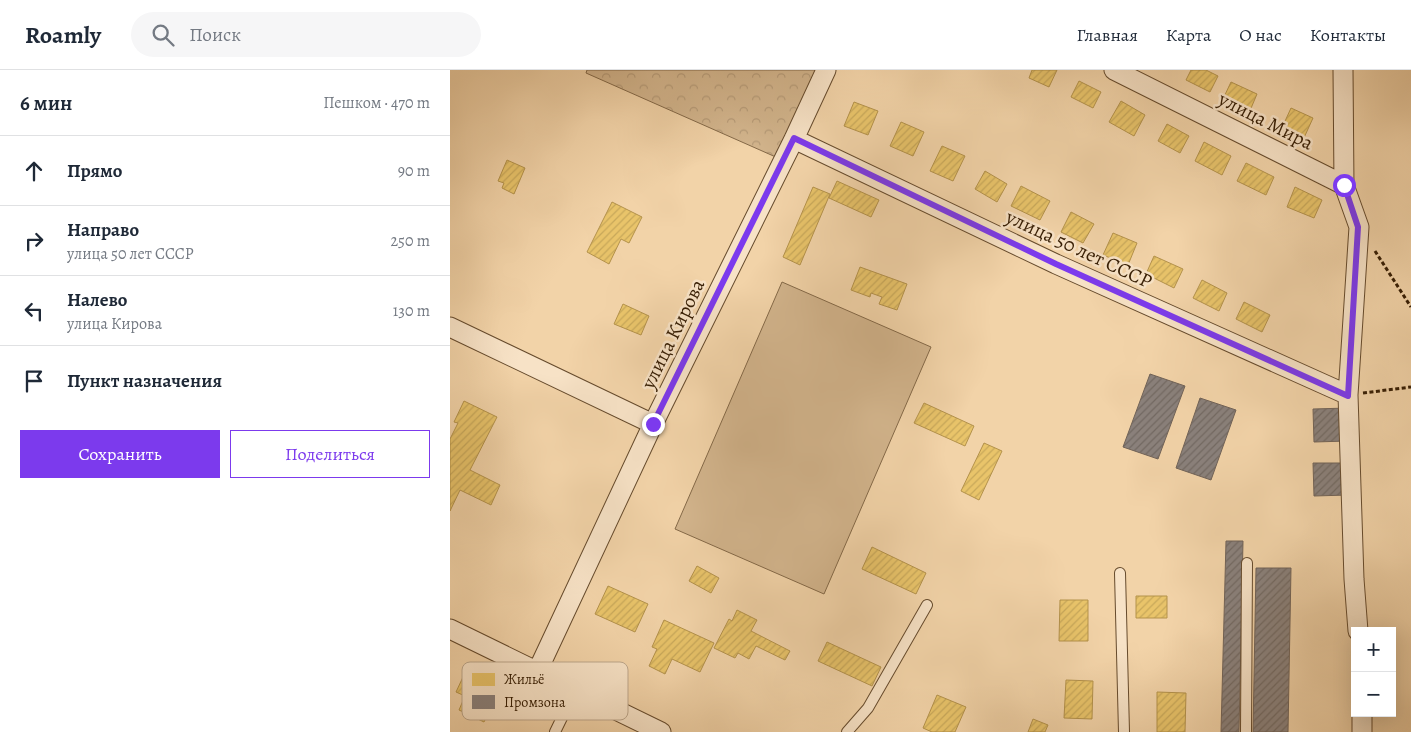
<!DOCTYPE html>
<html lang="ru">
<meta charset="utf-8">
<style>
body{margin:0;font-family:Alegreya,serif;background:#f6f6f7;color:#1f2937}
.controls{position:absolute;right:15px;bottom:15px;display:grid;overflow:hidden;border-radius:0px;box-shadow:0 5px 20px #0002}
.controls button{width:45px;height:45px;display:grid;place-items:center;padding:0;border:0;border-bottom:1px solid #e0e1e3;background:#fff;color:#1f2937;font:25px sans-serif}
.stop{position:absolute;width:15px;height:15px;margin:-11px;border:4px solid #7c3aed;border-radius:50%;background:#fff}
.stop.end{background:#7c3aed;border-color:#fff;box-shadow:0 1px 5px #0008}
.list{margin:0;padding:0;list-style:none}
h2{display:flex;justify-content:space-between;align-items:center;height:65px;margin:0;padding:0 20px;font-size:21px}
h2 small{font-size:16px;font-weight:400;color:#747a83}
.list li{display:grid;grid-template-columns:32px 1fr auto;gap:15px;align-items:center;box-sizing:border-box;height:70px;padding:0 20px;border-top:1px solid #e0e1e3}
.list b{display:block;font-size:19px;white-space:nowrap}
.list p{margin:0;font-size:16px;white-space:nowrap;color:#747a83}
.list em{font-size:16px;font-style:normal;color:#747a83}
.actions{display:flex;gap:10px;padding:15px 20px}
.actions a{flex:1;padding:11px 0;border:1px solid #7c3aed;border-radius:0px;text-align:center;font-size:18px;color:#7c3aed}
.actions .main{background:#7c3aed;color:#fff}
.icon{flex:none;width:28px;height:28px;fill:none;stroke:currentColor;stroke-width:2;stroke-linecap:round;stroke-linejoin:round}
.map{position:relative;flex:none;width:961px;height:662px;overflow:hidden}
header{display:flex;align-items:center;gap:30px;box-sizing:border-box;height:70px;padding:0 25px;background:#fff;border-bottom:1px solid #e0e1e3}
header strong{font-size:24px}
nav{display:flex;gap:28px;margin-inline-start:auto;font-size:18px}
.search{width:350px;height:45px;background:#f6f6f7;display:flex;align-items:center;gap:12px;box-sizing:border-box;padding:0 18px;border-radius:28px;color:#747a83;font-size:19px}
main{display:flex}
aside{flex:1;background:#fff}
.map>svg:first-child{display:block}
.grass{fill:#d2b48c;stroke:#846948}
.forest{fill:url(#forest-crowns);stroke:#846948}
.homes{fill:url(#homes-hatch);stroke:#b4924b}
.industry{fill:url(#industry-hatch);stroke:#716358}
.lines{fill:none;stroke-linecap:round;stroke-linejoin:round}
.service-casing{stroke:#664b2d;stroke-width:12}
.minor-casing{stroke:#664b2d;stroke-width:21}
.path{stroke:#371e04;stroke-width:3;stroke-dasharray:4 2.5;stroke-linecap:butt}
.service{stroke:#f7e2c6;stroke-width:10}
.minor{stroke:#f7e2c6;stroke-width:19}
.route{stroke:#7c3aed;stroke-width:6}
.labels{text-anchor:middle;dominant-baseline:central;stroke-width:5;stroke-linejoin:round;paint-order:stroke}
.street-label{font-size:20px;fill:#371e04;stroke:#f7e2c6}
.key{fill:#f7e2c6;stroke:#bda78c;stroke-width:1}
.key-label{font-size:14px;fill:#371e04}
</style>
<header>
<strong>Roamly</strong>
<div class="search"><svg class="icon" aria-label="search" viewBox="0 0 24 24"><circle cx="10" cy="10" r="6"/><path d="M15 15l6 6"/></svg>Поиск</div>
<nav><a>Главная</a><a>Карта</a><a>О нас</a><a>Контакты</a></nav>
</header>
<main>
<aside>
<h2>6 мин<small>Пешком · 470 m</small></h2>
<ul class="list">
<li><svg class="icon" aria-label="ahead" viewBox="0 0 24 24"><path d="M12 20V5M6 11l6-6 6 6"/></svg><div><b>Прямо</b></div><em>90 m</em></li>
<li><svg class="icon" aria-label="right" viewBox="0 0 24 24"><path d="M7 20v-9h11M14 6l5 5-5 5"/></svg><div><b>Направо</b><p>улица 50 лет СССР</p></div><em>250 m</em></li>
<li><svg class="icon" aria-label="left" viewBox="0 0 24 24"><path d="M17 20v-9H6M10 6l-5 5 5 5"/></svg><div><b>Налево</b><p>улица Кирова</p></div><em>130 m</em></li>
<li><svg class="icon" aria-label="arrive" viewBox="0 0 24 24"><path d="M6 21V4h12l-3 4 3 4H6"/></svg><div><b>Пункт назначения</b></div></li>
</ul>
<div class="actions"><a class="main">Сохранить</a><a>Поделиться</a></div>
</aside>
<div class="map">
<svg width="961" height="662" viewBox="0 0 961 662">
<defs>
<pattern id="forest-crowns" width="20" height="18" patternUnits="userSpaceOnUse" patternTransform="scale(1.25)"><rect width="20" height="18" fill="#d2b48c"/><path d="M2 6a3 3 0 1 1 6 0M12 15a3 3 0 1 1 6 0" fill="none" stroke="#b59a77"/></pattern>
<pattern id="homes-hatch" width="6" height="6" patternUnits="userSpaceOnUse" patternTransform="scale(1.25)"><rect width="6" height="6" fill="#e9c46a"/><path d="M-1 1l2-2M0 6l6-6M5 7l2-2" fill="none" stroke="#c8a85a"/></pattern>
<pattern id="industry-hatch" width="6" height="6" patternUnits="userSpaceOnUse" patternTransform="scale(1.25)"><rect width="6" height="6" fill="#8a817c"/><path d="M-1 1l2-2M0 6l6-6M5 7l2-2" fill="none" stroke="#726963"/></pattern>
</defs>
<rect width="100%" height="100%" fill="#f2d3a8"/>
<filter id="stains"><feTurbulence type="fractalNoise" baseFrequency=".004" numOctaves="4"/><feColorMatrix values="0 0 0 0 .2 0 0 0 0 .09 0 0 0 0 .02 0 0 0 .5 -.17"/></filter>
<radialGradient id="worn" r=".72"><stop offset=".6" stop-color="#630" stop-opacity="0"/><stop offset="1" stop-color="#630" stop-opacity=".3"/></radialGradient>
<path class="grass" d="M332,212L481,277L374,524L225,459Z"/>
<path class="forest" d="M137,0H371L328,88L136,3Z"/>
<path class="homes" d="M582,0H607L599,17L579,8Z
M741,0H756L768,6L760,22L736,10Z
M629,11L651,22L643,38L621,27Z
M781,12L807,24L799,43L773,29Z
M671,31L695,45L684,66L659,52Z
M404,32L428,41L418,65L394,56Z
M841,38L863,48L853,70L831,60Z
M451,52L474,62L463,86L440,76Z
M717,54L739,66L730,83L708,71Z
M754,72L781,86L772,105L745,91Z
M492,76L515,86L503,111L480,101Z
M57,90L75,98L64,124L52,118L54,113L48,111Z
M796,93L824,107L816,125L787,111Z
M535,101L557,114L547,132L525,119Z
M387,111L429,130L421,147L379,128Z
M571,116L600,131L590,150L561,136Z
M363,117L380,124L350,195L333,187Z
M845,117L872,130L864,148L837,137Z
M162,132L192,147L179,173L171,169L159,194L137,182Z
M621,142L644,154L633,173L611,162Z
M663,163L687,173L678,195L653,185Z
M704,186L733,199L724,218L696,204Z
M410,197L457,214L447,240L429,234L432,227L421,223L420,227L401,220Z
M752,210L777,223L769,241L743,228Z
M794,232L820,245L812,262L786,249Z
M173,234L199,246L191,265L164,254Z
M14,331L47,347L20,400L50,415L41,435L10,420L0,441V369L8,353L4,352Z
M474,333L524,356L515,376L464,353Z
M534,373L552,381L529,430L511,421Z
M422,477L476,503L466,524L412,499Z
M247,496L269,508L261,523L239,511Z
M158,516L198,534L185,562L145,544Z
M686,526H717V548H686Z
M610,530H638V571H609Z
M287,540L307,550L301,561L340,581L335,590L306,576L299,589L288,583L285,588L264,578L279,549L282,551Z
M214,550L264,573L250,602L222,589L215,604L199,596L207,579L202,577Z
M377,572L431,597L422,616L368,591Z
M13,607L48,623L34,652L9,640L15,626L6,622Z
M616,610L643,611L642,649L614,648Z
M707,622L736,623L735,662H707Z
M487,625L516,637L505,662H482L473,658Z
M583,649L598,655L595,662H578Z"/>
<path class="industry" d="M700,304L735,316L708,389L673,377Z
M750,328L786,340L761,410L726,398Z
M898,338V371L864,372L863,339Z
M863,393H898V425L864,426Z
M776,471H793L789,662H771Z
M806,498H841L838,662H803Z"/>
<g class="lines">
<defs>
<path id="service" d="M670,503L674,662
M105,662L125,621
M397,662L418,638L477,535
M796,662L797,493"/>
<path id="minor" d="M664,0L894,115
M893,0L894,115L909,157L898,325L904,509L908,561
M344,69L606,194L898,325
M0,257L203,354
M0,559L211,662
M87,602L203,354L344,69L376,0
M912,643V662"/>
</defs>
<use href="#service" class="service-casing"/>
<use href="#minor" class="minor-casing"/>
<path class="path" d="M925,181L961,237
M913,323L961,317"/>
<use href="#service" class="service"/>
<use href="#minor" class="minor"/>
</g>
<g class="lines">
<path class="route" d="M203,354L344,68L606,194L898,326L908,157L894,115"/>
</g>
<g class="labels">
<g class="street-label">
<text transform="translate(816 51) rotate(27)">улица Мира</text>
<text transform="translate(629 179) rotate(25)">улица 50 лет СССР</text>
<text transform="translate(223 264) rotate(-64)">улица Кирова</text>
</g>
</g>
<rect x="12" y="592" width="166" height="58" rx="8" class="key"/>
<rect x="22" y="603" width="23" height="13" fill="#e9c46a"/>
<rect x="22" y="625" width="23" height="14" fill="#8a817c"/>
<g class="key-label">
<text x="54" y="614">Жильё</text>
<text x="54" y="637">Промзона</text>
</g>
<rect width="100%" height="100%" filter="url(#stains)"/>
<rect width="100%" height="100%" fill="url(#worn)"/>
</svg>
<div class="controls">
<button>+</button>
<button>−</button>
</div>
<div class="stop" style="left:894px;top:115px"></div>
<div class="stop end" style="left:203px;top:354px"></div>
</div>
</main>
